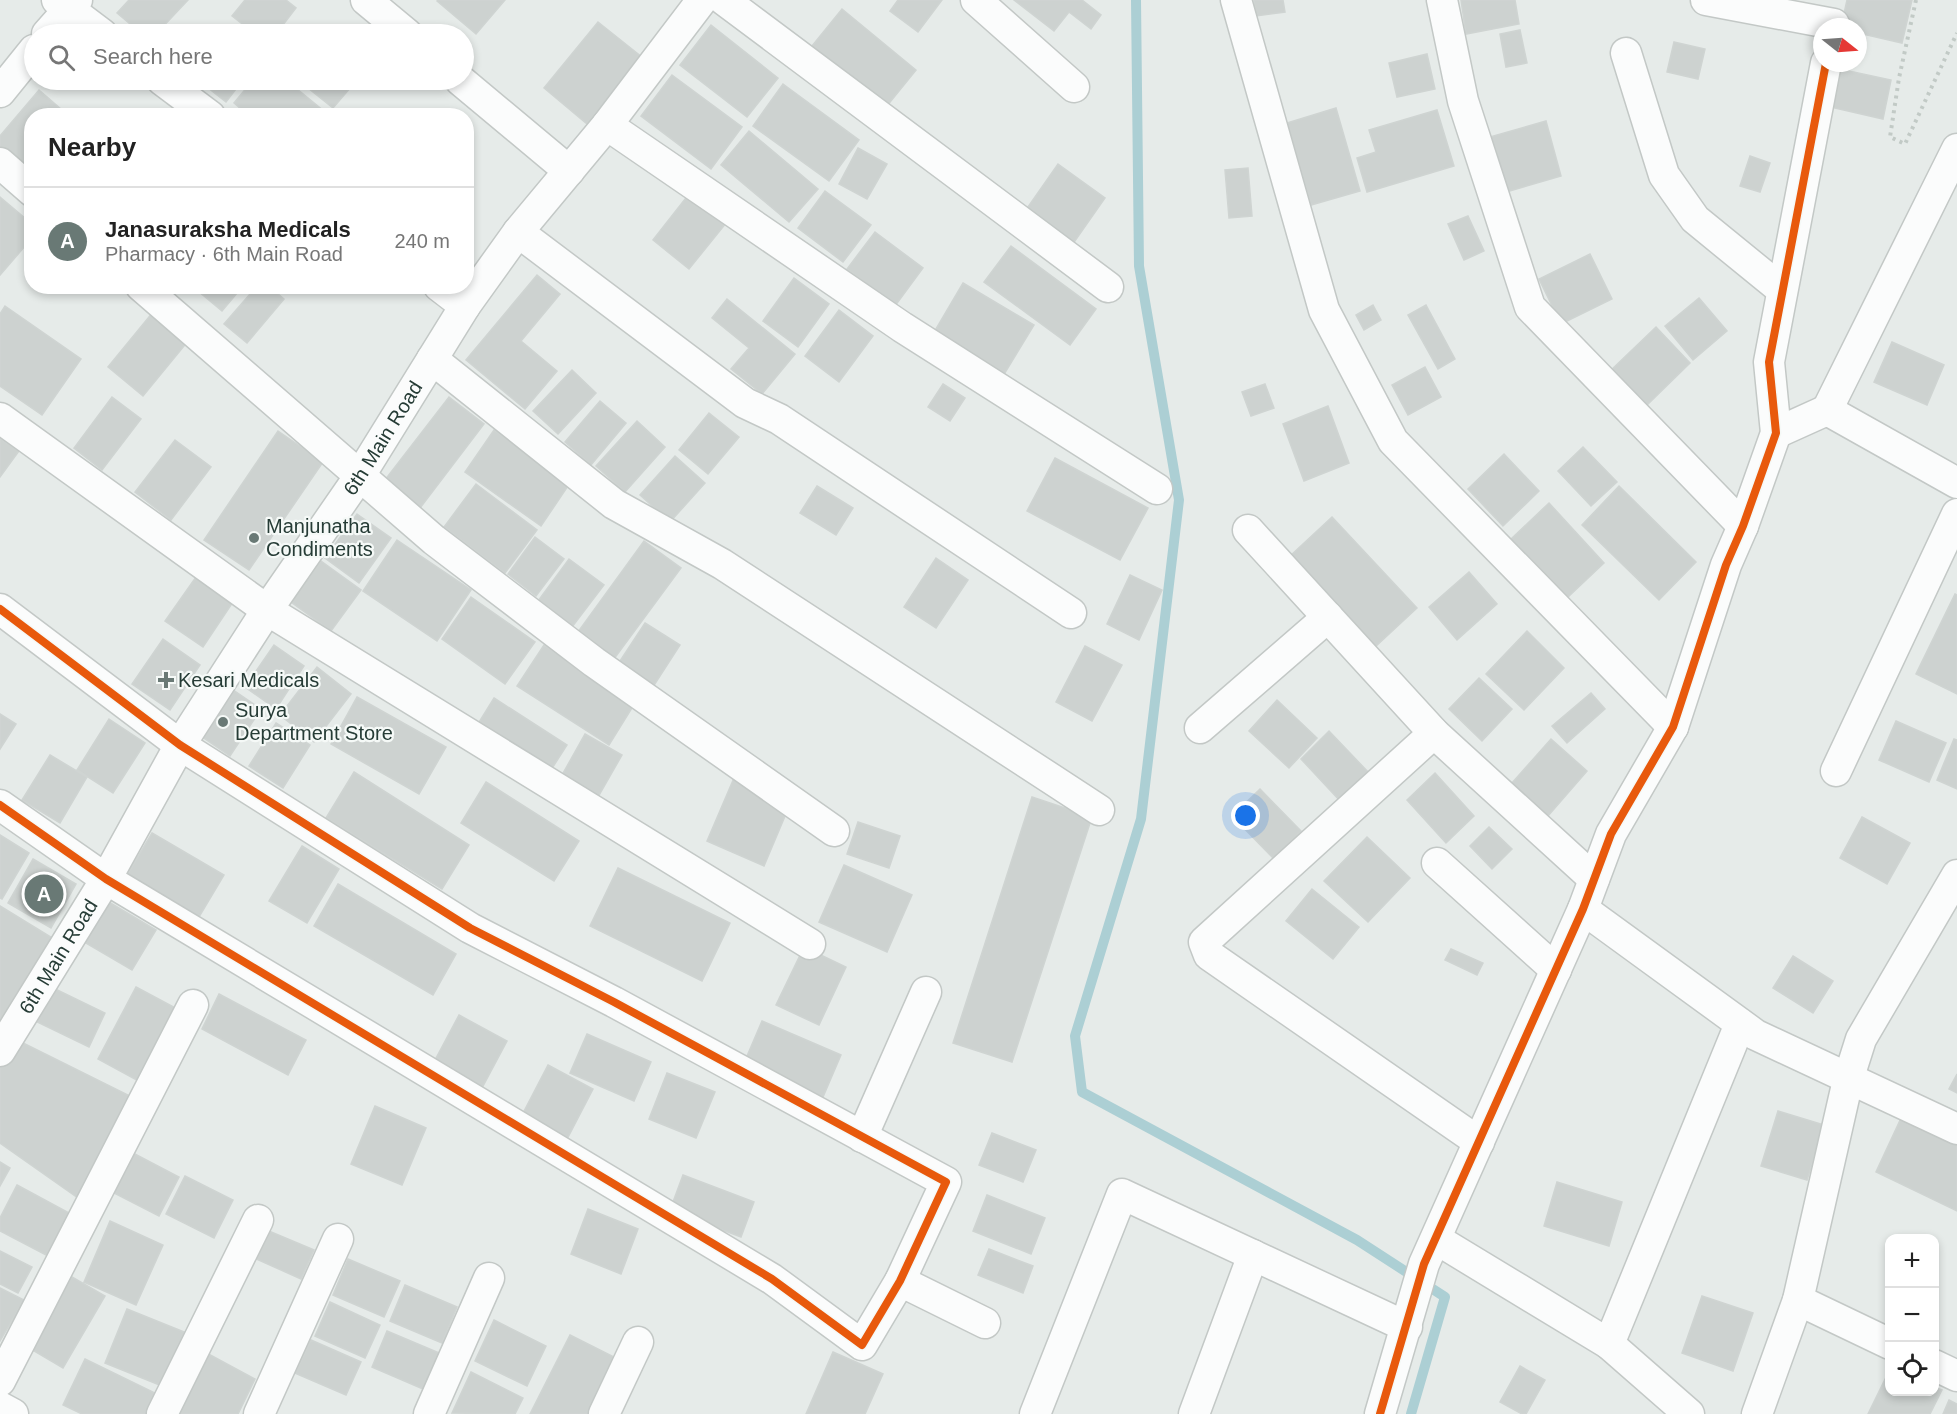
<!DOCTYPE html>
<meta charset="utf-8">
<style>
body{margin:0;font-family:Arial,sans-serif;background:#f2f2f2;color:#222}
.controls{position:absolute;right:18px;bottom:18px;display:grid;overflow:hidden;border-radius:12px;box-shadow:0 3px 9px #0003}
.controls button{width:54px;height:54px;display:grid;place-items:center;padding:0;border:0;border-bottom:2px solid #e0e0e0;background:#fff;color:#222;font:30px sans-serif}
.compass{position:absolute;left:1813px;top:18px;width:54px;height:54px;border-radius:50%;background:#fff;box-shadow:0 3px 9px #0003;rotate:107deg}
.you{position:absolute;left:1246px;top:816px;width:21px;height:21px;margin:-15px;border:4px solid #fff;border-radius:50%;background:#1a73e8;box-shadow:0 0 0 9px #1a73e833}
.badge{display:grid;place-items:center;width:39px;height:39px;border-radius:50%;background:#697975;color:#fff;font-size:20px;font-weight:700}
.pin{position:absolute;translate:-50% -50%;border:3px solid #fff;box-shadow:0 2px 6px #0006}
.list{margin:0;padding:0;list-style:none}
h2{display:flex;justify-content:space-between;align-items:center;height:78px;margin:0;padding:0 24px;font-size:26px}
h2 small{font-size:20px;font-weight:400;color:#767676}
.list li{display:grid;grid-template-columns:39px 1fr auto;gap:18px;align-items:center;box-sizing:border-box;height:108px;padding:0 24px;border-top:2px solid #e0e0e0}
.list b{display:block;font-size:22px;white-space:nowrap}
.list p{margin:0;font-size:20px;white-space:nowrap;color:#767676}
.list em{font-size:20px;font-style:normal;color:#767676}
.icon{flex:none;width:33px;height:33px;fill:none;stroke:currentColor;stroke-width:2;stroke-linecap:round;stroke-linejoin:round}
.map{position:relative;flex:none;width:1957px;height:1414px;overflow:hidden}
.search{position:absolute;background:#fff;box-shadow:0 3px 9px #0003;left:24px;top:24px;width:450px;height:66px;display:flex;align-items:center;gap:15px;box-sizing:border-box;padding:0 21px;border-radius:33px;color:#767676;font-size:22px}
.panel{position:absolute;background:#fff;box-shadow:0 3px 9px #0003;left:24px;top:108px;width:450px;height:186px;border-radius:24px}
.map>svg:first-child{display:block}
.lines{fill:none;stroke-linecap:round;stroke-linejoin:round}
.stream{stroke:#accfd4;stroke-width:10}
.building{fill:#cdd2d0;stroke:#cfd4d2;stroke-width:1.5}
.street-casing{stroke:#c3c8c6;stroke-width:33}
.path{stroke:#c2cac6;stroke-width:4;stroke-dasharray:3 4.5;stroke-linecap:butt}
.street{stroke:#fbfcfc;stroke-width:30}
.cycleway-casing{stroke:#f5f9f7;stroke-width:11}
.cycleway{stroke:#e8590c;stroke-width:8}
.poi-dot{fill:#697975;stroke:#f5f9f7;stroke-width:2}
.labels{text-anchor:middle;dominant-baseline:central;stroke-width:4.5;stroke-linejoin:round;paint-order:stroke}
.street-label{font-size:20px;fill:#263c36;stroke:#f5f9f7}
.poi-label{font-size:20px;fill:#263c36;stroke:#f5f9f7;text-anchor:start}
</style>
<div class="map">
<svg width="1957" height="1414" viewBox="0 0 1957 1414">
<rect width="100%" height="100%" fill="#e6ebe9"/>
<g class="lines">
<path class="stream" d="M1136,0L1139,266L1179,500L1141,819L1075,1036L1082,1092L1357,1240L1445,1297L1411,1414"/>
</g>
<path class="building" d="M129,0H188L156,34H142L117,13Z
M245,0H286L296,8L276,34H255L232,16Z
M438,0H505L476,34L437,1Z
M898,0H942L918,32L890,11Z
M1014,0H1082L1101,15L1091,29L1069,12L1054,31Z
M1254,0H1283L1285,12L1256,16Z
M1461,0H1515L1519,24L1466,34Z
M1847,0H1912L1902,43L1858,33V27H1841Z
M842,9L916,70L882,112L808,51Z
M598,22L642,57L587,124L544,88Z
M711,25L778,78L747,117L680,65Z
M223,26L235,34H217Z
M1520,30L1527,63L1506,67L1500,34Z
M1674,42L1705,49L1698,79L1667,72Z
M1427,54L1435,89L1397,97L1389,63Z
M1835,68L1891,80L1883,119L1826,106Z
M672,75L742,127L711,169L641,116Z
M198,80H243L226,102Z
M253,80H286L330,116H249L234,103Z
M298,80H357L333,108Z
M783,84L859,140L829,181L753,126Z
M39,90L69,116H32V175L0,148V136Z
M1336,108L1360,191L1311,205L1287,123Z
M1437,110L1454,166L1367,192L1357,158L1376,152L1369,130Z
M1546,121L1561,176L1506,192L1490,137Z
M749,131L818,189L789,222L721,165Z
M858,148L887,164L867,199L839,184Z
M1750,156L1770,163L1760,192L1740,186Z
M1058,164L1105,198L1070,248L1023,214Z
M1248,168L1252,216L1229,218L1225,170Z
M825,191L871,225L843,262L798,228Z
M689,194L726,223L689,269L653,240Z
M0,197L32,224V238L0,275Z
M1468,216L1484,251L1464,260L1448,224Z
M875,232L923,268L895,306L847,269Z
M1011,246L1096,309L1070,345L984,282Z
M1590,254L1612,299L1561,324L1539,279Z
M537,275L560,294L521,341L557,371L525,409L466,360Z
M794,278L829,304L798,347L763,321Z
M963,283L1034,325L1003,376L933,334Z
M192,286H243L222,311Z
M257,286H269L284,299L247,343L224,324Z
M1699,298L1727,331L1693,360L1665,326Z
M727,299L795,354L762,394L731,369L749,348L712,318Z
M1373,305L1381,320L1364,330L1356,315Z
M1426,305L1455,359L1438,369L1408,315Z
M5,306L81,359L42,415L0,386V314Z
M839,310L873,336L839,382L805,356Z
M153,312L188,341L143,396L108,367Z
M1656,327L1690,363L1642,410L1608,373Z
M1892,342L1944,365L1927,405L1874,382Z
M1425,367L1441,397L1408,415L1392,385Z
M572,370L596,393L558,434L533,411Z
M943,384L965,398L950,421L928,407Z
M1265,384L1274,408L1251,416L1242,392Z
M112,397L141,419L102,470L74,448Z
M449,397L484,424L417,512L381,485Z
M600,401L626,423L591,465L565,442Z
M1328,406L1349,463L1304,481L1283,424Z
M709,413L739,437L708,474L679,450Z
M637,421L665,447L625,492L596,466Z
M494,430L570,483L541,526L465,472Z
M278,431L323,462L249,570L204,540Z
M0,438L19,451L0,477Z
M175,440L211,467L171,520L135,492Z
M1583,447L1617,482L1591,506L1558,471Z
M1504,454L1539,491L1503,526L1468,489Z
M675,456L705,483L670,522L640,495Z
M1055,458L1148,508L1120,560L1027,511Z
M476,484L537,530L505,573L444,527Z
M817,486L853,508L836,535L800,513Z
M1619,486L1696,562L1659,600L1582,525Z
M1549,503L1604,563L1567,598L1511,539Z
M357,514L391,538L359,583L325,558Z
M1332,517L1417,608L1374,648L1289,557Z
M535,537L564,559L536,596L508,574Z
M397,540L471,590L437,641L363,591Z
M644,541L681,568L611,663L575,636Z
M936,558L968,580L936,628L904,607Z
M569,559L604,585L569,631L535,605Z
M321,561L361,590L331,631L291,602Z
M1469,572L1497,604L1457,640L1429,607Z
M1130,575L1162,590L1139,640L1107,624Z
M196,577L233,602L203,647L165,621Z
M1955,594L1957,595V694L1916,674Z
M471,597L535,642L505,684L442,639Z
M645,623L680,645L651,690L616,667Z
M1527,631L1564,668L1524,710L1486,674Z
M163,639L200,665L170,710L132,684Z
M274,645L304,666L276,709L245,687Z
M544,645L635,703L609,745L517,686Z
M1085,646L1122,665L1092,721L1056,702Z
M317,667L351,694L314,742L280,715Z
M1479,678L1512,709L1482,741L1449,709Z
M226,685L261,709L230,756L195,732Z
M1591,693L1605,709L1567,743L1552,726Z
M357,697L446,747L419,794L331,744Z
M494,698L567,745L549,773L476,727Z
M1277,700L1317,738L1289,768L1249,731Z
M0,714L16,724L0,749Z
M109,719L145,743L113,793L77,770Z
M1896,721L1946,743L1929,782L1879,760Z
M276,723L310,745L283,788L249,766Z
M1329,731L1370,774L1341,802L1301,759Z
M585,734L622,755L594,804L557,784Z
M1551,739L1587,771L1548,816L1512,783Z
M1954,739L1957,740V789L1937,780Z
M50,755L87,777L60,823L22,800Z
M354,772L469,845L442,889L326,818Z
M1435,773L1474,816L1446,843L1407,800Z
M734,778L791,802L764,866L707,841Z
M486,782L579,841L554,881L461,823Z
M1260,789L1301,831L1274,859L1232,816Z
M1032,797L1092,817L1012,1062L953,1043Z
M1862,817L1910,843L1887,884L1840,858Z
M858,822L900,836L889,868L847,854Z
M1489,827L1512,849L1492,869L1470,846Z
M152,833L224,875L196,922L124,880Z
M0,835L29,853L2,899L0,898Z
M1367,837L1410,878L1368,922L1324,881Z
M302,846L339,869L307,923L269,901Z
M33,859L76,884L51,928L8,903Z
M844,865L912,895L887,952L819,922Z
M618,868L730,923L702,981L590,926Z
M338,884L456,954L433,995L314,926Z
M1312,889L1359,927L1333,959L1286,921Z
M102,898L156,930L132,970L79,939Z
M0,906L54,939L0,1028Z
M804,947L846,967L819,1025L776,1005Z
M1451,949L1483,963L1477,975L1445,960Z
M1793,956L1833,981L1813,1013L1773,988Z
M49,986L105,1013L89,1047L33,1020Z
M136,987L183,1012L144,1084L98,1059Z
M219,994L306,1040L288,1075L202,1029Z
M459,1015L507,1041L482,1088L434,1062Z
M762,1021L841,1055L823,1097L744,1063Z
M587,1034L651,1062L634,1101L570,1073Z
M13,1038L136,1099L85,1203L0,1143V1063Z
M548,1065L593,1089L565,1143L520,1119Z
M667,1073L715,1092L696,1138L649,1119Z
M1957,1074V1093L1949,1089Z
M375,1106L426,1128L402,1185L351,1164Z
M1778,1111L1824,1125L1807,1180L1761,1166Z
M1902,1116L1957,1143V1211L1876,1172Z
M992,1133L1036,1150L1023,1182L979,1165Z
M131,1152L179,1177L159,1216L112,1192Z
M0,1162L10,1168L0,1186Z
M683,1175L754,1202L741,1237L670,1210Z
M185,1176L233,1200L214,1238L166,1214Z
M1557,1182L1622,1202L1609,1246L1544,1226Z
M17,1185L71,1214L48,1256L0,1231V1218Z
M987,1195L1045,1218L1031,1254L973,1231Z
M588,1209L638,1229L621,1274L571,1254Z
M110,1221L163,1245L136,1305L84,1282Z
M264,1229L314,1250L301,1279L252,1257Z
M989,1249L1033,1266L1023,1293L978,1275Z
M0,1251L32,1267L18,1293L0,1284Z
M348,1259L400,1281L384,1317L333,1295Z
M65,1273L105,1296L63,1368L24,1345Z
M405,1285L457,1307L442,1343L390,1321Z
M0,1288L24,1300L0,1341Z
M1702,1296L1753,1313L1733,1371L1682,1353Z
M330,1302L380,1325L365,1358L315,1336Z
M127,1309L189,1334L167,1388L105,1363Z
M494,1320L546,1346L527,1386L475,1361Z
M387,1331L439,1353L423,1389L372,1367Z
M570,1335L618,1359L591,1414H530Z
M311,1340L361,1362L346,1395L295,1373Z
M201,1350L255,1379L238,1414H170Z
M833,1352L883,1374L865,1414H806Z
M85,1359L157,1394L147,1414H82L63,1405Z
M1520,1366L1545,1380L1526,1414H1522L1500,1402Z
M1890,1369V1392H1934V1387L1942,1390L1930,1414H1868Z
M471,1372L523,1398L515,1414L452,1413Z
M1949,1400L1957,1404V1414H1943Z"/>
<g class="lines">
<defs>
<g id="street">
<path d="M57,0L102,34"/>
<path d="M366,0L407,34"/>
<path d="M724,0L1108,287"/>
<path d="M976,0L1074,87"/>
<path d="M1236,0L1324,310L1393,441L1673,727"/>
<path d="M1442,0L1463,101L1530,307L1743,526"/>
<path d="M1706,0L1834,24"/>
<path d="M47,34L77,0"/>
<path d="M1626,53L1664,175L1695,219L1782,290"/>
<path d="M162,80L210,116"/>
<path d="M460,80L569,171"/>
<path d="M0,92L34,50"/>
<path d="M607,125L902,327L1157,489"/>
<path d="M0,163L32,191"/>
<path d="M518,232L745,403L779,419L1071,613"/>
<path d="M141,286L434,540L594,662L834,831"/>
<path d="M439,286L465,306"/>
<path d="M432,359L614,504L722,564L1099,810"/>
<path d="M1827,410L1957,149"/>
<path d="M0,418L267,610L810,944"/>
<path d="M1776,433L1827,410L1957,483"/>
<path d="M1248,530L1434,733L1594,879"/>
<path d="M0,609L180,745L470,928L614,1002L946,1182L900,1281L862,1345L772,1279L106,879L0,805"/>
<path d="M1200,728L1328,617"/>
<path d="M1434,733L1204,942L1209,955L1479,1142"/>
<path d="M1836,771L1957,514"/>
<path d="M1437,863L1556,970"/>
<path d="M1583,909L1756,1035L1957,1129"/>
<path id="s1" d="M0,1051L106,879L180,745L267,610L359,477L465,306L518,232L607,125L702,0"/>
<path d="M862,1137L926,992"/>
<path d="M1436,1239L1609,1344L1689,1414"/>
<path d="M900,1281L985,1323"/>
<path d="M1798,1300L1890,1344"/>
<path d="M1609,1344L1740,1024"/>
<path d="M1934,1365L1957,1376"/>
<path d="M0,1381L193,1005"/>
<path d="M0,1407L13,1414"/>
<path d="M162,1414L258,1220"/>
<path d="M259,1414L338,1239"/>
<path d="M429,1414L489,1278"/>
<path d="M604,1414L638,1342"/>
<path d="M1035,1414L1122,1194L1407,1327"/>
<path d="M1194,1414L1253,1255"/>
<path d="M1380,1414L1424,1264L1583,909L1611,834L1673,727L1726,565L1743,526L1776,433L1769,362L1826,63"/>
<path d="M1757,1414L1798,1300L1848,1080L1861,1039L1957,875"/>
</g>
</defs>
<use href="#street" class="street-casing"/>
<path class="path" d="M1916,0L1899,78L1890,137L1905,144L1957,33"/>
<use href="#street" class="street"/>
<defs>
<path id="cycleway" d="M0,609L180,745L470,928L614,1002L946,1182L900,1281L862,1345L772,1279L106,879L0,805
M1380,1414L1424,1264L1583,909L1611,834L1673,727L1726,565L1743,526L1776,433L1769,362L1826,63"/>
</defs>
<use href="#cycleway" class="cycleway-casing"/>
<use href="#cycleway" class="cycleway"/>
</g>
<g class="poi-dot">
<circle cx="254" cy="538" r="6"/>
<path d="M163 671h6v6h6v6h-6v6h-6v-6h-6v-6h6z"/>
<circle cx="223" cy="722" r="6"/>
</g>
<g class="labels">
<g class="street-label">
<text stroke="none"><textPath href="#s1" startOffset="723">6th Main Road</textPath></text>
<text stroke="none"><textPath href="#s1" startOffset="111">6th Main Road</textPath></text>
</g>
<g class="poi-label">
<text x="266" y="526">Manjunatha<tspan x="266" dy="23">Condiments</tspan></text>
<text x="178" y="680">Kesari Medicals</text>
<text x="235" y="710">Surya<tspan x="235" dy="23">Department Store</tspan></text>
</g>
</g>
</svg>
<div class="controls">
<button>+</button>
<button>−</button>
<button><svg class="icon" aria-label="locate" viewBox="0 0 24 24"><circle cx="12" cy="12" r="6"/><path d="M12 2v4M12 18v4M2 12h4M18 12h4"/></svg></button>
</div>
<svg class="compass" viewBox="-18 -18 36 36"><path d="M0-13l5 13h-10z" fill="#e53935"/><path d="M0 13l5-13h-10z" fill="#767676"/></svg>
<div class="you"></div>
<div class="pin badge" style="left:44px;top:894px">A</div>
<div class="search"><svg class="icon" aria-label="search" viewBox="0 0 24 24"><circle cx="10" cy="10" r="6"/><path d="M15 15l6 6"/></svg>Search here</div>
<section class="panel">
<h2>Nearby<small></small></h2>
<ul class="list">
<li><span class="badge">A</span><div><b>Janasuraksha Medicals</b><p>Pharmacy · 6th Main Road</p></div><em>240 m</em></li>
</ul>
</section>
</div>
